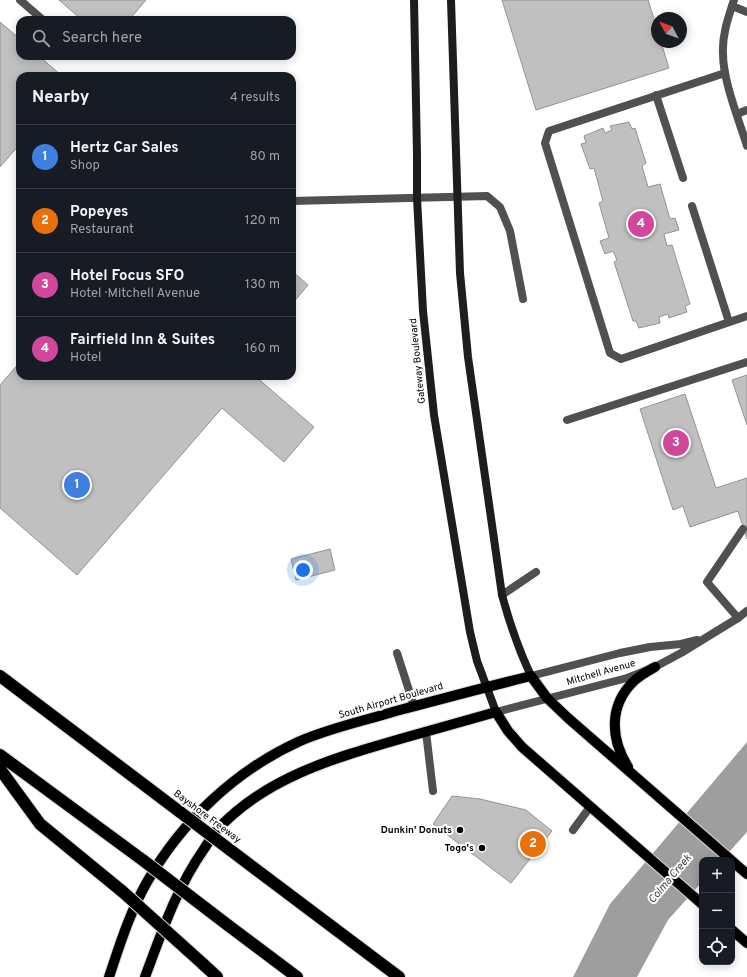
<!DOCTYPE html>
<meta charset="utf-8">
<style>
body{margin:0;font-family:Overpass,sans-serif;background:#20242c;color:#f1f3f6}
.controls{position:absolute;right:12px;bottom:12px;display:grid;overflow:hidden;border-radius:8px;box-shadow:0 2px 10px #0003}
.controls button{width:36px;height:36px;display:grid;place-items:center;padding:0;border:0;border-bottom:1px solid #363941;background:#171b24;color:#f1f3f6;font:20px sans-serif}
.compass{position:absolute;left:651px;top:12px;width:36px;height:36px;border-radius:50%;background:#171b24;box-shadow:0 2px 10px #0003;rotate:311deg}
.you{position:absolute;left:303px;top:570px;width:14px;height:14px;margin:-10px;border:3px solid #fff;border-radius:50%;background:#1a73e8;box-shadow:0 0 0 6px #1a73e833}
.badge{display:grid;place-items:center;width:26px;height:26px;border-radius:50%;background:#8c9099;color:#fff;font-size:13px;font-weight:700}
.pin{position:absolute;translate:-50% -50%;border:2px solid #fff;box-shadow:0 1px 4px #0006}
.list{margin:0;padding:0;list-style:none}
h2{display:flex;justify-content:space-between;align-items:center;height:52px;margin:0;padding:0 16px;font-size:17px}
h2 small{font-size:13px;font-weight:400;color:#9ea1a6}
.list li{display:grid;grid-template-columns:26px 1fr auto;gap:12px;align-items:center;box-sizing:border-box;height:64px;padding:0 16px;border-top:1px solid #363941}
.list b{display:block;font-size:15px;white-space:nowrap}
.list p{margin:0;font-size:13px;white-space:nowrap;color:#9ea1a6}
.list em{font-size:13px;font-style:normal;color:#9ea1a6}
.icon{flex:none;width:22px;height:22px;fill:none;stroke:currentColor;stroke-width:2;stroke-linecap:round;stroke-linejoin:round}
.map{position:relative;flex:none;width:747px;height:977px;overflow:hidden}
.search{position:absolute;background:#171b24;box-shadow:0 2px 10px #0003;left:16px;top:16px;width:280px;height:44px;display:flex;align-items:center;gap:10px;box-sizing:border-box;padding:0 14px;border-radius:12px;color:#9ea1a6;font-size:15px}
.panel{position:absolute;background:#171b24;box-shadow:0 2px 10px #0003;left:16px;top:72px;width:280px;height:308px;border-radius:12px}
.map>svg:first-child{display:block}
.water{fill:#9e9e9e}
.building{fill:#c0c0c0;stroke:#949494}
.lines{fill:none;stroke-linecap:round;stroke-linejoin:round}
.primary-casing{stroke:#dbdbdb;stroke-width:12}
.motorway-casing{stroke:#dbdbdb;stroke-width:14}
.service{stroke:#505050;stroke-width:8}
.minor{stroke:#505050;stroke-width:8}
.tertiary{stroke:#505050;stroke-width:8}
.secondary{stroke:#1d1d1d;stroke-width:8}
.primary{stroke:#000;stroke-width:10}
.motorway{stroke:#000;stroke-width:12}
.motorway-bridge-casing{stroke:#dbdbdb;stroke-width:14;stroke-linecap:butt}
.motorway-bridge{stroke:#000;stroke-width:12}
.poi-dot{fill:#000;stroke:#fff;stroke-width:1.5}
.labels{text-anchor:middle;dominant-baseline:central;stroke-width:4;stroke-linejoin:round;paint-order:stroke}
.street-label{font-size:10px;fill:#000;stroke:#fff}
.poi-label{font-size:10px;font-weight:bold;fill:#000;stroke:#fff;text-anchor:end}
.water-label{font-size:11px;font-style:italic;fill:#3f3f3f;stroke:#fff}
</style>
<div class="map">
<svg width="747" height="977" viewBox="0 0 747 977">
<rect width="100%" height="100%" fill="#fff"/>
<path class="water" d="M747,742V832L722,860H702V882L668,920L637,977H573L610,904Z"/>
<path class="building" d="M59,0H146L129,20H82Z
M502,0H648L657,28V42H661L669,68L536,110Z
M0,22L20,39V56H39L62,76H20V144L0,167Z
M629,122L632,129L635,128L646,163L642,166L648,187L660,184L670,219L675,218L679,230L664,234L667,246L672,245L690,304L685,306L687,312L669,318L668,314L659,317L660,323L639,328L636,321H633L614,262L617,260L613,251L605,254L600,241L609,238L599,203L603,201L594,168L590,169L581,144L586,143L584,136L603,128L605,133L612,130L610,126Z
M292,271L308,285L292,304Z
M20,362V376H255L314,427L284,462L222,408L77,575L0,508V385Z
M747,375V425L732,380Z
M685,394L716,488L747,478V539L738,511L690,527L683,506L673,510L640,409Z
M330,549L335,570L296,580L291,559Z
M452,796L480,799L526,810L552,831L511,883L433,824Z"/>
<g class="lines">
<defs>
<path id="primary" d="M628,767C610,738 609,705 634,681C640,675 648,671 655,667
M732,861L747,874
M732,930L747,943
M109,977C120,944 130,912 147,882C182,821 235,771 298,742C329,728 364,721 396,711C441,699 486,687 531,676L547,698L568,718L731,860
M145,977C162,932 176,889 204,849C208,843 212,836 216,831C264,778 334,758 400,739C432,730 464,721 496,712L508,731L522,747L702,904"/>
<path id="motorway" d="M0,676L180,812
M0,755L144,861
M0,769L40,824L123,892
M266,877L399,977
M229,926L297,977
M203,964L217,977"/>
</defs>
<use href="#primary" class="primary-casing"/>
<use href="#motorway" class="motorway-casing"/>
<path class="service" d="M20,0L43,20
M732,6L747,12
M725,73L549,131L545,143L610,353L621,359L747,316
M656,95L683,178
M737,114L747,110
M292,201L487,196L500,207L510,231L523,299
M692,206L729,322
M567,420L747,362
M502,595L536,572
M738,618L707,582L743,529
M397,653L414,706
M426,732L433,791
M573,830L590,807"/>
<path class="minor" d="M734,0C728,18 722,35 723,54C723,81 739,120 747,146"/>
<path class="tertiary" d="M531,676L620,653L650,647L681,644L697,640
M496,712L627,678L655,667L681,653L738,618L747,611"/>
<path class="secondary" d="M414,0L417,154V198L423,311L434,415L470,632L477,661L496,712
M451,0L460,273L468,357L502,595C510,625 518,648 531,676"/>
<use href="#primary" class="primary"/>
<use href="#motorway" class="motorway"/>
<defs>
<path id="motorway-bridge" d="M180,812L266,877
M144,861L229,926
M123,892L203,964"/>
</defs>
<use href="#motorway-bridge" class="motorway-bridge-casing"/>
<use href="#motorway-bridge" class="motorway-bridge"/>
</g>
<g class="poi-dot">
<circle cx="460" cy="830" r="4"/>
<circle cx="482" cy="848" r="4"/>
</g>
<g class="labels">
<g class="street-label">
<text transform="translate(418 361) rotate(-96)">Gateway Boulevard</text>
<text transform="translate(601 673) rotate(-16)">Mitchell Avenue</text>
<text transform="translate(391 701) rotate(-16)">South Airport Boulevard</text>
<text transform="translate(207 817) rotate(37)">Bayshore Freeway</text>
</g>
<g class="poi-label">
<text x="452" y="830">Dunkin' Donuts</text>
<text x="474" y="848">Togo's</text>
</g>
<g class="water-label">
<text transform="translate(670 879) rotate(-50)">Colma Creek</text>
</g>
</g>
</svg>
<div class="controls">
<button>+</button>
<button>−</button>
<button><svg class="icon" aria-label="locate" viewBox="0 0 24 24"><circle cx="12" cy="12" r="6"/><path d="M12 2v4M12 18v4M2 12h4M18 12h4"/></svg></button>
</div>
<svg class="compass" viewBox="-18 -18 36 36"><path d="M0-13l5 13h-10z" fill="#e53935"/><path d="M0 13l5-13h-10z" fill="#9ea1a6"/></svg>
<div class="you"></div>
<div class="pin badge" style="left:77px;top:485px;background:#3f7fe0">1</div>
<div class="pin badge" style="left:533px;top:844px;background:#e8710a">2</div>
<div class="pin badge" style="left:676px;top:443px;background:#d1479c">3</div>
<div class="pin badge" style="left:641px;top:224px;background:#d1479c">4</div>
<div class="search"><svg class="icon" aria-label="search" viewBox="0 0 24 24"><circle cx="10" cy="10" r="6"/><path d="M15 15l6 6"/></svg>Search here</div>
<section class="panel">
<h2>Nearby<small>4 results</small></h2>
<ul class="list">
<li><span class="badge" style="background:#3f7fe0">1</span><div><b>Hertz Car Sales</b><p>Shop</p></div><em>80 m</em></li>
<li><span class="badge" style="background:#e8710a">2</span><div><b>Popeyes</b><p>Restaurant</p></div><em>120 m</em></li>
<li><span class="badge" style="background:#d1479c">3</span><div><b>Hotel Focus SFO</b><p>Hotel · Mitchell Avenue</p></div><em>130 m</em></li>
<li><span class="badge" style="background:#d1479c">4</span><div><b>Fairfield Inn &amp; Suites</b><p>Hotel</p></div><em>160 m</em></li>
</ul>
</section>
</div>
